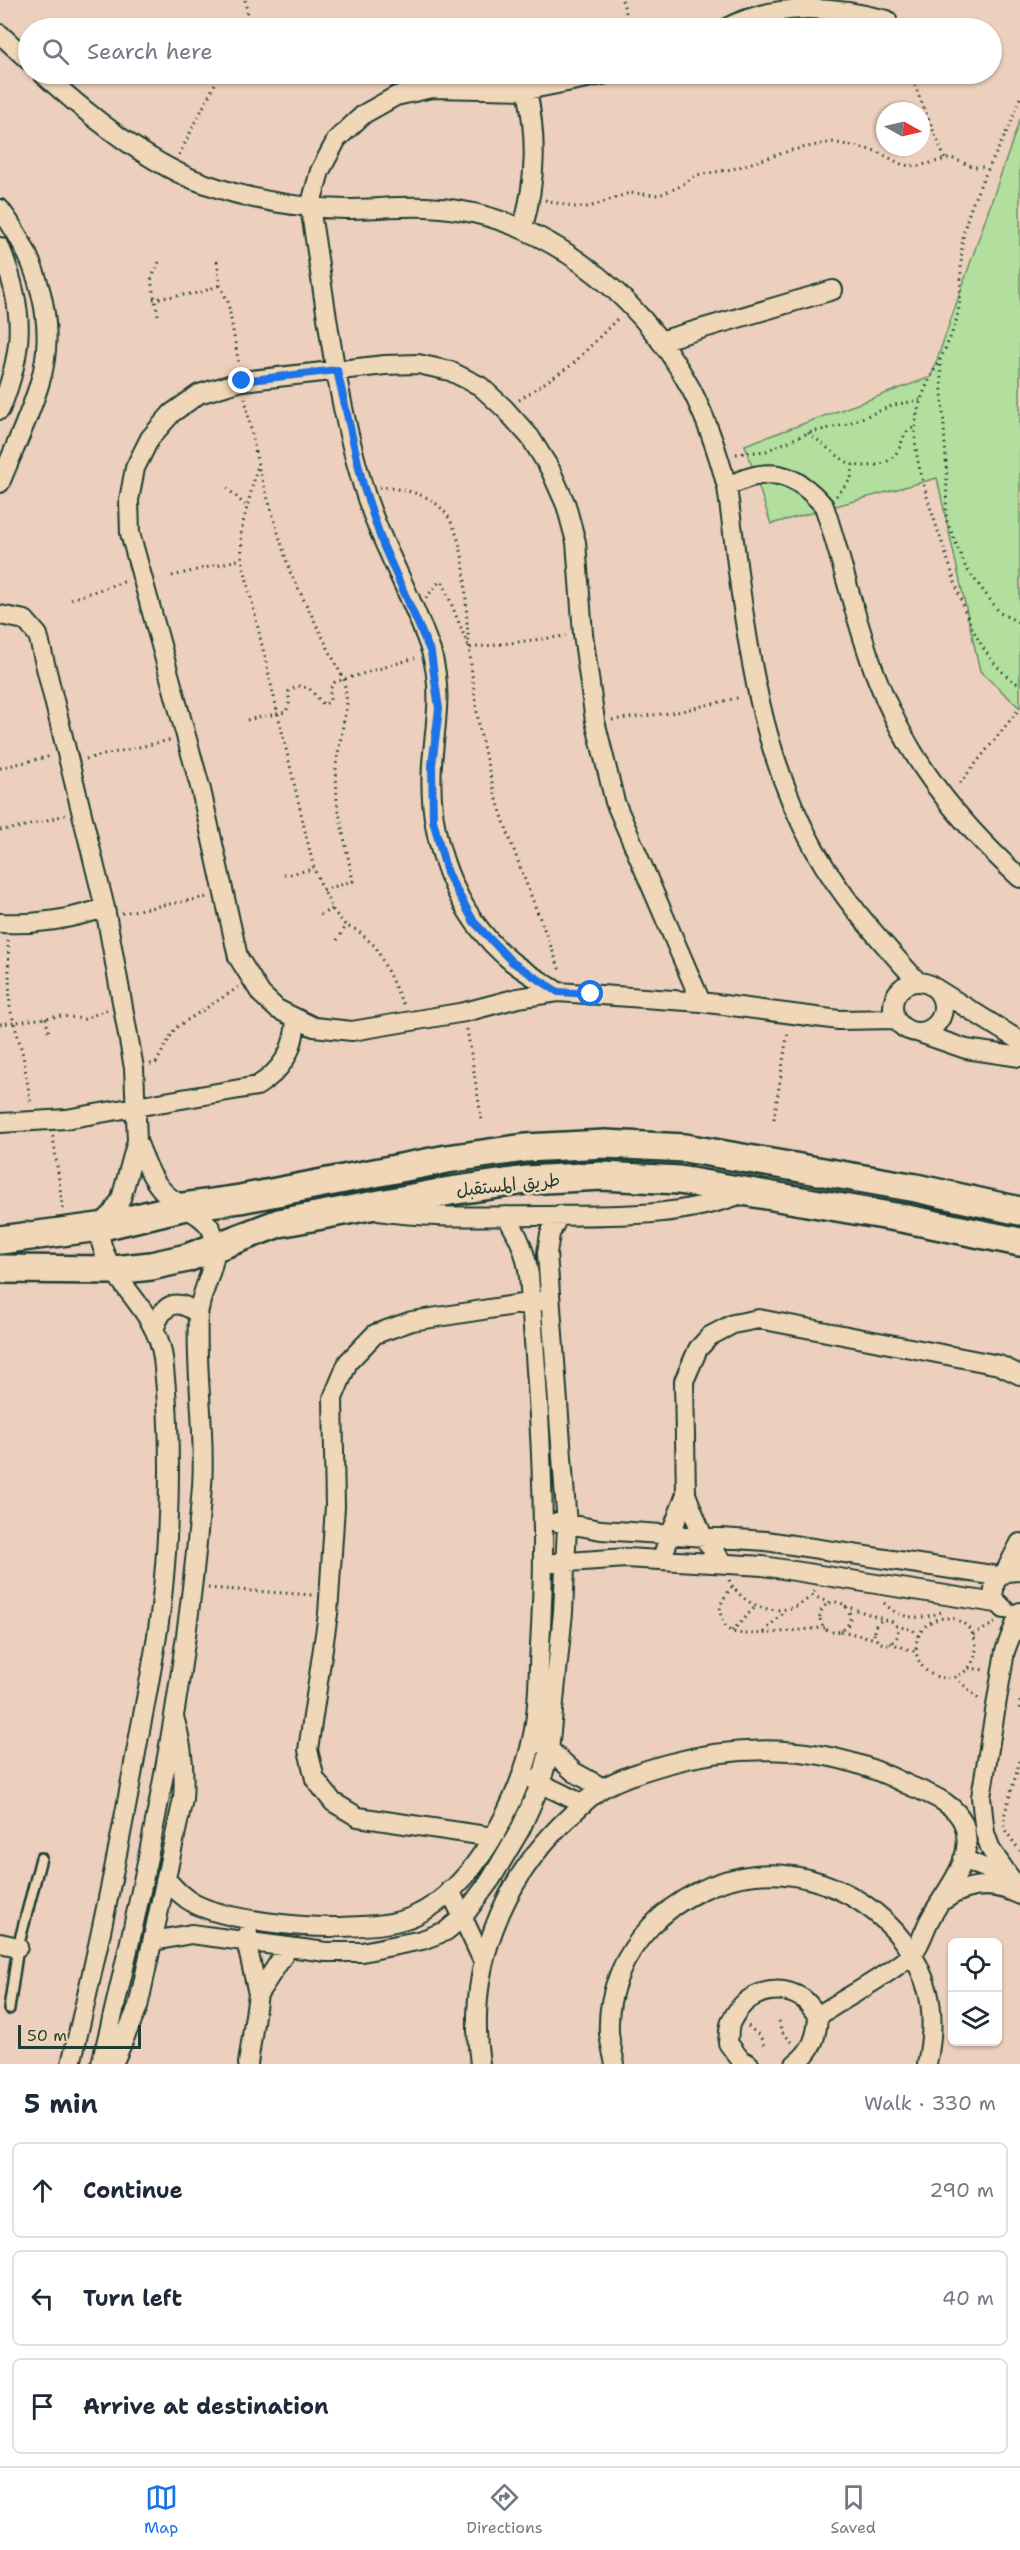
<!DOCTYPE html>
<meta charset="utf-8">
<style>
body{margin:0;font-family:"Shantell Sans","Playpen Sans Arabic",sans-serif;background:#f6f6f7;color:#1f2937}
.controls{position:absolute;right:18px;bottom:18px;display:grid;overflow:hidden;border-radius:9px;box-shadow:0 2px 4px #0004}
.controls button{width:54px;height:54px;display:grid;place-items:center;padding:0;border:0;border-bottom:2px solid #e0e1e3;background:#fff;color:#1f2937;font:30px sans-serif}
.compass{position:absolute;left:876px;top:102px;width:54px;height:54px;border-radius:50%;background:#fff;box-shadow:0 2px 4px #0004;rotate:98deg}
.scale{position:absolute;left:18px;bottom:15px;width:123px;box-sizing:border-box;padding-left:6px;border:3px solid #1f3d34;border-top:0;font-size:16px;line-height:21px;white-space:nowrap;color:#1f3d34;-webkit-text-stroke:4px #efd7b7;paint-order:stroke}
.stop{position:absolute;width:18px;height:18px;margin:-14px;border:4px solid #1a73e8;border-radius:50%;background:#fff}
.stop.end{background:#1a73e8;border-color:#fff;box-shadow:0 2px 6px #0008}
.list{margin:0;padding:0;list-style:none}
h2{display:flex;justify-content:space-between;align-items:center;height:78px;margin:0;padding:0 24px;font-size:26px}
h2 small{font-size:20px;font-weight:400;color:#747a83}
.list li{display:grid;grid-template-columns:39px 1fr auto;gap:18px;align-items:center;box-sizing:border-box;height:96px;margin:0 12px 12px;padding:0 12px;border:2px solid #e0e1e3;border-radius:9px}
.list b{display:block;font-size:22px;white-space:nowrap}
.list em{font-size:20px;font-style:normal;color:#747a83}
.icon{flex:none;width:33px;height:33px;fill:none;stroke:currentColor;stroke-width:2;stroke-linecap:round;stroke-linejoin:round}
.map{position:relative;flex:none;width:1020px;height:2064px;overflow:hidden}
.search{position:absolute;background:#fff;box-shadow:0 2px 4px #0004;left:18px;right:18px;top:18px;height:66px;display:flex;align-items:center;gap:15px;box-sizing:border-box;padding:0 21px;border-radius:33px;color:#747a83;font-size:22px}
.sheet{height:402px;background:#fff}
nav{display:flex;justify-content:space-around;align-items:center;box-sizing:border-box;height:84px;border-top:2px solid #e0e1e3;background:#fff;font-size:16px;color:#747a83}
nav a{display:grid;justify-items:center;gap:3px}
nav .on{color:#1a73e8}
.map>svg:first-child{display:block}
.green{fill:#b2df9d;stroke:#688e68;stroke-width:1.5}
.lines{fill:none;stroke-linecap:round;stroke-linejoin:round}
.service-casing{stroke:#1f3d34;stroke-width:14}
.minor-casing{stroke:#1f3d34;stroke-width:22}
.secondary-casing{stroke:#1f3d34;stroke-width:32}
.path{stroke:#1f3d34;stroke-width:3;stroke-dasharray:1.5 4.5;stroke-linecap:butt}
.service{stroke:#efd7b7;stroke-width:9}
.minor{stroke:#efd7b7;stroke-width:18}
.secondary{stroke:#efd7b7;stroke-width:27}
.route{stroke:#1a73e8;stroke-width:8}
.labels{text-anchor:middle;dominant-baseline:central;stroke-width:5;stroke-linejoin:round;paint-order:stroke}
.street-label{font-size:18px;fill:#1f3d34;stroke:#efd7b7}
</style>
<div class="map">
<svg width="1020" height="2064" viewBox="0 0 1020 2064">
<rect width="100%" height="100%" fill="#eccfbc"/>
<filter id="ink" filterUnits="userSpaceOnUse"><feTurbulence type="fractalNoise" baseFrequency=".0167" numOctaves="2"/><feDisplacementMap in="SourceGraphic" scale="12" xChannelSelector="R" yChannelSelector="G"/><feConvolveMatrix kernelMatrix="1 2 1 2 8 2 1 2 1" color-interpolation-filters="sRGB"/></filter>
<g filter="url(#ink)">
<path class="green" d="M1020,119V708L980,671L937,478L771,524L745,445L931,377Z"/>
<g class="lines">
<defs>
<path id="service" d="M9,2009L18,1947L41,1858"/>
<path id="minor" d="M726,28C777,2 833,6 887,20
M0,34L28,60
M43,74C86,113 148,164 203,183C247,199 297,208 345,209C372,209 399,206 426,207C539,211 639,292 691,389C707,420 718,453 727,487C744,610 752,739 815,850C842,899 880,940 918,982
M0,209C37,258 59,324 39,385C29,418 13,451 0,483
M523,227C536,180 537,139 527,90
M0,247C25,310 25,348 0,410
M660,341L833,290
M727,487C767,465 794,471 824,506C843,562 855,621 876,676C907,759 956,819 1020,878
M0,615L25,620L38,635L105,908L134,1068L137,1141L121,1199L113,1212L99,1227C100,1278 156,1304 163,1358C172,1438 170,1527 161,1607C155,1657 144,1708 135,1758C117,1861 95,1963 71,2064
M0,923C38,925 69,919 105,908
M893 1007a25 25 0 1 1 50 0a25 25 0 1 1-50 0Z
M935,988L1020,1041
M558,992C543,982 526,973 512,962C454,915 427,837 432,764C435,725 443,690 431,651C412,594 379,542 362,483C335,394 325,299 310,207L320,171L337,139L364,114L396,96L432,88L527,90L607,74
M701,1002L615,802L595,721L583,634L576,542L566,505L550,469L530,437L504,408L480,386L450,371L418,364L385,365L242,381L199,394L172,413L150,438L135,468L129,500L130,533L201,790L238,957L261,994L277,1009L314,1027L352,1031L465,1012L518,998L558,992L701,1002L839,1020L896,1019
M917,1032L966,1049L1020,1057
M0,1123L66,1119L257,1086C283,1070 294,1050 296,1020
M379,1211C432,1219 486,1216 539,1216C609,1215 678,1219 744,1193
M155,1327C164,1302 178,1298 198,1314
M557,1522L601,1530L766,1541L998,1576
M661,1560L686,1494
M554,1563L626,1558L763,1566L996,1603
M724,1564L703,1537L686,1494L684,1381L698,1349L710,1336L733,1324L759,1319L999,1365L1020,1375
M1005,1572L1020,1543
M1004,1609L993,1598L995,1581L1005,1572L1020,1571
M1020,1612L1005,1651L981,1797L985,1833L991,1850L1020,1892
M542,1743L574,1772L603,1788
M530,1778L583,1804
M493,1837L358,1817L333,1802L315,1779L308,1750L328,1614L335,1506L333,1398L348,1362L375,1334L412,1321L541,1301
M963,1859L1009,1878
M166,1879C175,1889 183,1898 195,1904C226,1920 303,1928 339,1927C364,1926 391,1926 414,1916C475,1889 521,1798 533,1735C539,1707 538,1675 540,1645C548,1519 539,1401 529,1276C526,1253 519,1236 506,1216
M450,1890L482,1959
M944,1900C968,1883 994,1882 1020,1895
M248,1933L246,1941L258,1994L248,2064
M154,1941L191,1934L326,1952H362L422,1940L446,1931L463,1917L491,1879L520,1830L541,1783L549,1751L563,1612L567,1525L547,1253L550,1234L559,1215
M0,1943L18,1947
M258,1994L289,1947
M101,2064C148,1874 187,1681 202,1486C206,1430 195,1373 198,1316C200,1288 223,1260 212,1231C205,1215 179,1206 167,1195C151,1181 145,1160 137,1141
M113,2064L138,2007L183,1799C185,1770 183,1745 174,1717
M480,2064C466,1970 501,1880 570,1816C580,1806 591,1795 603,1788C622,1777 646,1770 667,1764C747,1742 831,1745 906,1784C926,1793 956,1802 964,1825C976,1861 944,1891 929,1921C924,1931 919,1948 911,1955C886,1977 846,1997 818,2016
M615,2064C613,2054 610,2043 609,2033C605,1951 676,1883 755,1875C830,1867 909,1919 928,1992C934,2016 932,2040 927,2064
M749,2064L740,2059L728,2043C729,2035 728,2026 732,2020C745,1993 776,1982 802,1998C808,2002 813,2010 818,2016C817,2037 812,2051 795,2064"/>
<path id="secondary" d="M0,1240L99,1227L182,1207L240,1199L447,1159L525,1148L605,1144L685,1148L916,1188L1020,1211
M0,1269L114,1270L151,1266L187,1258L279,1223L450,1191L526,1180L602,1176L679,1180L907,1219L1020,1242"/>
</defs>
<use href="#service" class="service-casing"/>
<use href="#minor" class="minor-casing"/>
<use href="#secondary" class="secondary-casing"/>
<path class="path" d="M245,0L248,16L246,28
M622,0L631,28
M910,74L945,159
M1020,98C1005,145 978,178 965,227C957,261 966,297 953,330C940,367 914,394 915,436C916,475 941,537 953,576C965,615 983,664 1020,685
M179,155L220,74
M545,200L573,207H589L629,193L659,195L677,188L697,175L733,169L792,150L832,142L876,151L903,165L918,166L951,158L974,167H987
M217,261L220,285L228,302L239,365
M153,299L199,293L220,285
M158,315L151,280L159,262
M940,359L947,477L946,519L966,568L1000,613L1020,623
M245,398L258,466L290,572L344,680L347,703L336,765L337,803L353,881L323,890
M519,400L573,364L619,317
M808,433C819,440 842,462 854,465C868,468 890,465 897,452C904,442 901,431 916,427
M736,454L766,451L808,433L847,424L894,405L920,400
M257,468L241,531L242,559L314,869L332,909L346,926L357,930L376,947L404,1006
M379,487C406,489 436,494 450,520C467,552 465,588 467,622C470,659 474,695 480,731C496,816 531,893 561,973
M227,488L245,505
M836,496L851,479L853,465
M172,576L242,559
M426,598L439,582L443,583L469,648L566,636
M71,599L126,581
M247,720L286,712L289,704V691L298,686L309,688L324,705L330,701V689L335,682L415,658
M612,720L677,712L741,697
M86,759L170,740
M0,768L51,756
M960,783L1020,708
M0,830L18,828L65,815
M284,875L314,869
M122,913L207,897
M320,915L332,909
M8,940L10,1008L23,1055L31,1105
M337,940L346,926
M46,1018L49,1035
M0,1024L61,1016L84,1019L107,1010
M467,1029L482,1122
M150,1064L156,1063L175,1028L239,987
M774,1119L788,1030
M53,1136L63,1210
M729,1580C745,1612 792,1622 815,1591
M732,1587C725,1596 718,1604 721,1616C723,1622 725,1628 731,1631C744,1639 806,1628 825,1628
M208,1588L313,1595
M812,1595L829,1603
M820 1617a15 15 0 1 1 30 0a15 15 0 1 1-30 0Z
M884,1603C900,1620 922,1620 941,1612
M845,1606L886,1620
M916 1648a30 30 0 1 1 60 0a30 30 0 1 1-60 0Z
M874 1632a12 12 0 1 1 24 0a12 12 0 1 1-24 0Z
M896,1626L913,1630L918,1636
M732,1631L756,1606
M841,1631L876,1639
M764,1632L784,1611
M973,1635L995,1623
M890,1643L916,1652
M969,1668L985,1670
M955,1677L980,1700
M1020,1701V1709
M1020,1761L1004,1816L1005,1830L1020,1851
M779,2021L782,2032L794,2044
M748,2026L760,2036L765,2047"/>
<use href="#service" class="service"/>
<use href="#minor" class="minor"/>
<use href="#secondary" class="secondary"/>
</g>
</g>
<g class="lines" filter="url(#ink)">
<path class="route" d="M242,381L337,370L363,485L383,545L431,653L439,709L432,765L433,820L447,873L474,922L512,962L558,992L591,994"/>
</g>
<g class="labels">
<g class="street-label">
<text transform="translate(508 1185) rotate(-6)">طريق المستقبل</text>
</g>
</g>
</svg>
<div class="controls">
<button><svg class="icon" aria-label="locate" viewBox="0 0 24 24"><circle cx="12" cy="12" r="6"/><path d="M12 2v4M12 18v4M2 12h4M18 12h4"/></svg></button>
<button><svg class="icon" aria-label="layers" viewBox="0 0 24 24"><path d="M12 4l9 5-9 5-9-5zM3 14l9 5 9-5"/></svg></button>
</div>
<svg class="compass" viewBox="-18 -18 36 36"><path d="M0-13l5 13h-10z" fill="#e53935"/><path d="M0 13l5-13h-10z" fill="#747a83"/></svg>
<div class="scale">50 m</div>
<div class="stop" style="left:591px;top:994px"></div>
<div class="stop end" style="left:242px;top:381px"></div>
<div class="search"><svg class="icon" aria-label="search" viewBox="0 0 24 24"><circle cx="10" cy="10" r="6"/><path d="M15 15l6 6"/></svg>Search here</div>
</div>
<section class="sheet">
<h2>5 min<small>Walk · 330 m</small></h2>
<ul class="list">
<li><svg class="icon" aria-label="ahead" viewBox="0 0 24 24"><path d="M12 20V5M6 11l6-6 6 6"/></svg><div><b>Continue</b></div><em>290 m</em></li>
<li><svg class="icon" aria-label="left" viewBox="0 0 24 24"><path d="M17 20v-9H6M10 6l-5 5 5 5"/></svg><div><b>Turn left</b></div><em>40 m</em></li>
<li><svg class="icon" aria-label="arrive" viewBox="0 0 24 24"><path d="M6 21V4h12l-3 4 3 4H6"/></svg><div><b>Arrive at destination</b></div></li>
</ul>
</section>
<nav>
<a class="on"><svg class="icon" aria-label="map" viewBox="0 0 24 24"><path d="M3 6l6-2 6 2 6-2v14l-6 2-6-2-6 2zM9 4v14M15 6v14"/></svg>Map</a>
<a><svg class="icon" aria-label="directions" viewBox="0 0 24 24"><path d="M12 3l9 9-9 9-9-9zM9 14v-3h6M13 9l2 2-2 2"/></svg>Directions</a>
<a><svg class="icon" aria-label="saved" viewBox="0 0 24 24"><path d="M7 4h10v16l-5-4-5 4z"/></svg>Saved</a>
</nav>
